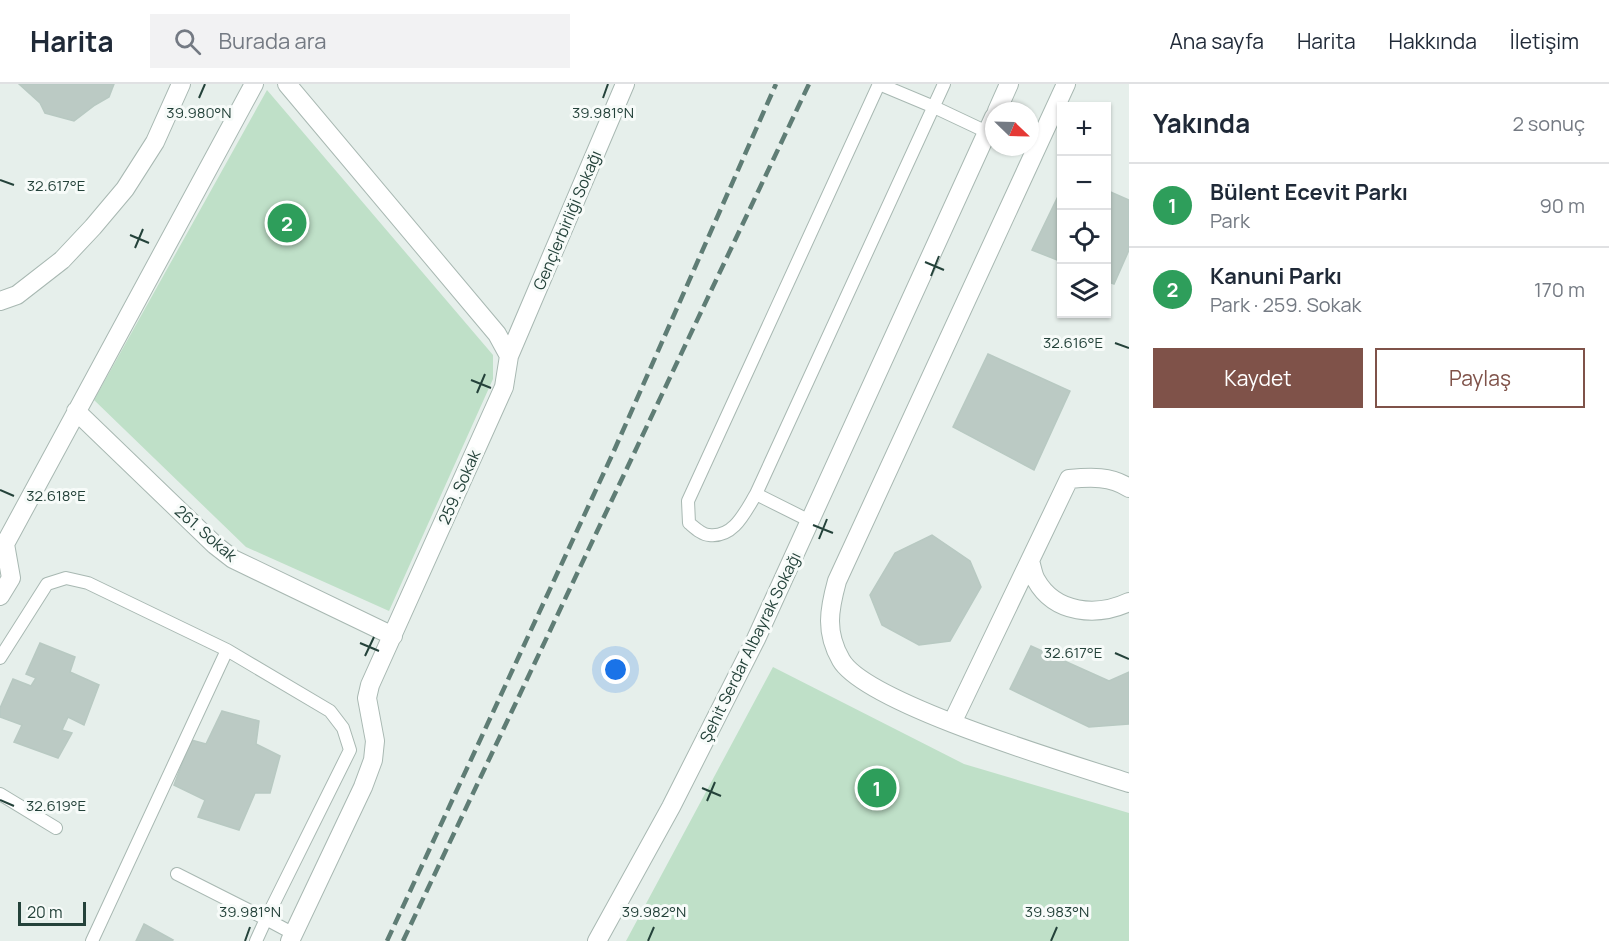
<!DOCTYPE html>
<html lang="tr">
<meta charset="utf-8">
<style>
body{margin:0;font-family:Manrope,sans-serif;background:#f2f2f3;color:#1f2937}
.controls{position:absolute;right:18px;top:18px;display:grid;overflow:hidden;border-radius:0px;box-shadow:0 2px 4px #0004}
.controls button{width:54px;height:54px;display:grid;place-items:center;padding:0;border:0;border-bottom:2px solid #e0e1e3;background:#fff;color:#1f2937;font:30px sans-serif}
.compass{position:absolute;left:985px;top:18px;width:54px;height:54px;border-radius:50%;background:#fff;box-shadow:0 2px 4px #0004;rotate:113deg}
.scale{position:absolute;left:18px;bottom:15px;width:68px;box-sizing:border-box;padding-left:6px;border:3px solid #24423a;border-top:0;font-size:16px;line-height:21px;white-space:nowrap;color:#24423a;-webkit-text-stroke:4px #f7fbf9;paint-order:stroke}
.you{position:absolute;left:616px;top:586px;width:21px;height:21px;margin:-15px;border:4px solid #fff;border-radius:50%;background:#1a73e8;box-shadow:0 0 0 9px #1a73e833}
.badge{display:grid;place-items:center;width:39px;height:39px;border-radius:50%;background:#7f5249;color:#fff;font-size:20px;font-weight:700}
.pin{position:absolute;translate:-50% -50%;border:3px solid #fff;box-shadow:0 2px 6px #0006}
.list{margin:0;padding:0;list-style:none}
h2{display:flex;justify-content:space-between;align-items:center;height:78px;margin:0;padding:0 24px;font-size:26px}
h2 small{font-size:20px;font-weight:400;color:#747a83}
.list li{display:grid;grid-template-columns:39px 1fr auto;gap:18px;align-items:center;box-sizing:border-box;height:84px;padding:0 24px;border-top:2px solid #e0e1e3}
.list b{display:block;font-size:22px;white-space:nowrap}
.list p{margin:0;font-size:20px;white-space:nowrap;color:#747a83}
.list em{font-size:20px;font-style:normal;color:#747a83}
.actions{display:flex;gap:12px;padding:18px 24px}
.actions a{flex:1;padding:14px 0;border:2px solid #7f5249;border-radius:0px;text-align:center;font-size:21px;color:#7f5249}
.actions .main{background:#7f5249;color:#fff}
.icon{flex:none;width:33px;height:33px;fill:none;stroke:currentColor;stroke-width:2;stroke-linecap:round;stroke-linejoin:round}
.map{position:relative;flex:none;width:1129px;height:857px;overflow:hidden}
header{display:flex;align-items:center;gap:36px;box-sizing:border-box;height:84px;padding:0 30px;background:#fff;border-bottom:2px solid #e0e1e3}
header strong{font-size:28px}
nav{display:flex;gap:33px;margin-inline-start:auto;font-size:21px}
.search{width:420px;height:54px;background:#f2f2f3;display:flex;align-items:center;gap:15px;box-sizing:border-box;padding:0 21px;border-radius:0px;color:#747a83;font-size:22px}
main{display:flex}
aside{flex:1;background:#fff}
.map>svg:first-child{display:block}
.green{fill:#bfe0c8}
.building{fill:#bbcac4;stroke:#b8c9c2;stroke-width:1.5}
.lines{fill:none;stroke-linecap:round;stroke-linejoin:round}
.lane-casing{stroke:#a8b8b2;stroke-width:14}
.street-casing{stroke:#a8b8b2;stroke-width:20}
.lane{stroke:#fff;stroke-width:12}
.street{stroke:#fff;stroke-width:18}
.rail{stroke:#5f7d75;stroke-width:4.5;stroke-dasharray:12 6;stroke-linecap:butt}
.ticks{fill:none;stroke:#24423a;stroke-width:2}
.labels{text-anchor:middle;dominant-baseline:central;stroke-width:6;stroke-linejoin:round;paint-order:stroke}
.street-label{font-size:16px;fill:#24423a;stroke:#f7fbf9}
.ticks-label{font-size:15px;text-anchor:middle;fill:#24423a;stroke:#f7fbf9;stroke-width:6;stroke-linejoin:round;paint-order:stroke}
</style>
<header>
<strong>Harita</strong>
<div class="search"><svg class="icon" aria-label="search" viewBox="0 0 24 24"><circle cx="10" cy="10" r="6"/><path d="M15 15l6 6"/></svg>Burada ara</div>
<nav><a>Ana sayfa</a><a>Harita</a><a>Hakkında</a><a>İletişim</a></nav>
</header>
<main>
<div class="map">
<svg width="1129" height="857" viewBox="0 0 1129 857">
<rect width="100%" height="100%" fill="#e6efeb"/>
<path class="green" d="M267,6L493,271V295L389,527L246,463L94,316Z
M773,583L964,680L1129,729V857H626Z"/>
<path class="building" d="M19,0H114L109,13L95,21L74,37L45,29L40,19Z
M1062,104V178L1032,166Z
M1106,106L1129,116V166L1114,200L1106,197Z
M988,270L1070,307L1034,386L953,343Z
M932,451L970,477L981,503L950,557L919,561L882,541L870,511L895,469Z
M40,559L75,573L70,588L99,601L84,641L68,633L62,646L72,649L58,674L14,658L22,641L0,633V624L13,595L31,602L36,594L26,590Z
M1031,562L1109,597L1129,588V640L1089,643L1010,605Z
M222,627L259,637L256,660L280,672L270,709H255L239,746L198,733L205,716L174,701L191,656L206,660Z
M144,840L173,856L172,857H136Z"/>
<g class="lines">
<defs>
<path id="lane" d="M879,0L688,417L689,439C694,443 702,451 709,451C734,454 745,428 756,410L944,0
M879,0L934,23L987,48
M756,410L810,437
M0,574L47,500L66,494L88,499L227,566L330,627L343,644L350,666L266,835L177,790
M0,710L56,744
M92,857L227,566
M256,857L266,835L294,850"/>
<path id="street" d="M287,0L497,250L509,272L504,303L370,601L367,614L375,657L373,676L363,703L290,857
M1066,0L837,497C829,526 825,548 841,576C866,620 1074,681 1129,699
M997,27L1009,0
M0,217L17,211L62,176L93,143L125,105L155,58L181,0
M509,272L625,0
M76,327L215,461L233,475L393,552
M1030,477C1032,483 1033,491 1036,496C1055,530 1097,533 1129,518
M0,512L11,494L5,460L254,0
M952,639L1069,395C1091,393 1111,392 1129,404
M597,857L671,723L756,555L994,33"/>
</defs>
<use href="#lane" class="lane-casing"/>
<use href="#street" class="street-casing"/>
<use href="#lane" class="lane"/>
<use href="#street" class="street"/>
<path class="rail" d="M387,857L613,369L776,0
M403,857L809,0"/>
</g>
<path class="ticks" d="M199,14L205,0M603,14L608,0M0,96L14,101M130,151L149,159M135,164L143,145M925,178L944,186M931,192L939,172M1115,259L1129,264M471,296L491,304M477,309L485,290M0,406L14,412M813,441L833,449M819,455L827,435M360,559L379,567M1115,569L1129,575M365,572L374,553M702,704L721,712M0,716L14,722M707,717L715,698M245,857L250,843M648,857L654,843M1051,857L1057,843"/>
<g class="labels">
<g class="street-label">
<text transform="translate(567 136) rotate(-67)">Gençlerbirliği Sokağı</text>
<text transform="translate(459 403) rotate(-66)">259. Sokak</text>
<text transform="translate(206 449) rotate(41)">261. Sokak</text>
<text transform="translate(750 563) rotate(-64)">Şehit Serdar Albayrak Sokağı</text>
</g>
</g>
<g class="ticks-label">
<text x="199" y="34">39.980°N</text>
<text x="603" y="34">39.981°N</text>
<text x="56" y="107">32.617°E</text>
<text x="1073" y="264">32.616°E</text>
<text x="56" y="417">32.618°E</text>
<text x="1073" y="574">32.617°E</text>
<text x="56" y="727">32.619°E</text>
<text x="250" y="833">39.981°N</text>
<text x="654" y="833">39.982°N</text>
<text x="1057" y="833">39.983°N</text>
</g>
</svg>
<div class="controls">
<button>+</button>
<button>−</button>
<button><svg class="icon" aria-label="locate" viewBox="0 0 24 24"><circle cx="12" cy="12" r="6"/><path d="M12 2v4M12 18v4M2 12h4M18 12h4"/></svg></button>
<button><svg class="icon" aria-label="layers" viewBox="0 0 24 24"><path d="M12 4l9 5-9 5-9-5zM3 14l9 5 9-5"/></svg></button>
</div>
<svg class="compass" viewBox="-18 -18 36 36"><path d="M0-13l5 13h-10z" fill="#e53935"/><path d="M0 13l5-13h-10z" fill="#747a83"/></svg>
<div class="scale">20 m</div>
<div class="you"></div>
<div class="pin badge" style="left:877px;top:704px;background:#2e9e5b">1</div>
<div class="pin badge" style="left:287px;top:139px;background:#2e9e5b">2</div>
</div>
<aside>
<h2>Yakında<small>2 sonuç</small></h2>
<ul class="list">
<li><span class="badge" style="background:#2e9e5b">1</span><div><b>Bülent Ecevit Parkı</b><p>Park</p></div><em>90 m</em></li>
<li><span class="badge" style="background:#2e9e5b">2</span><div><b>Kanuni Parkı</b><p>Park · 259. Sokak</p></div><em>170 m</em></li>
</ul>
<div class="actions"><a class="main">Kaydet</a><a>Paylaş</a></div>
</aside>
</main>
